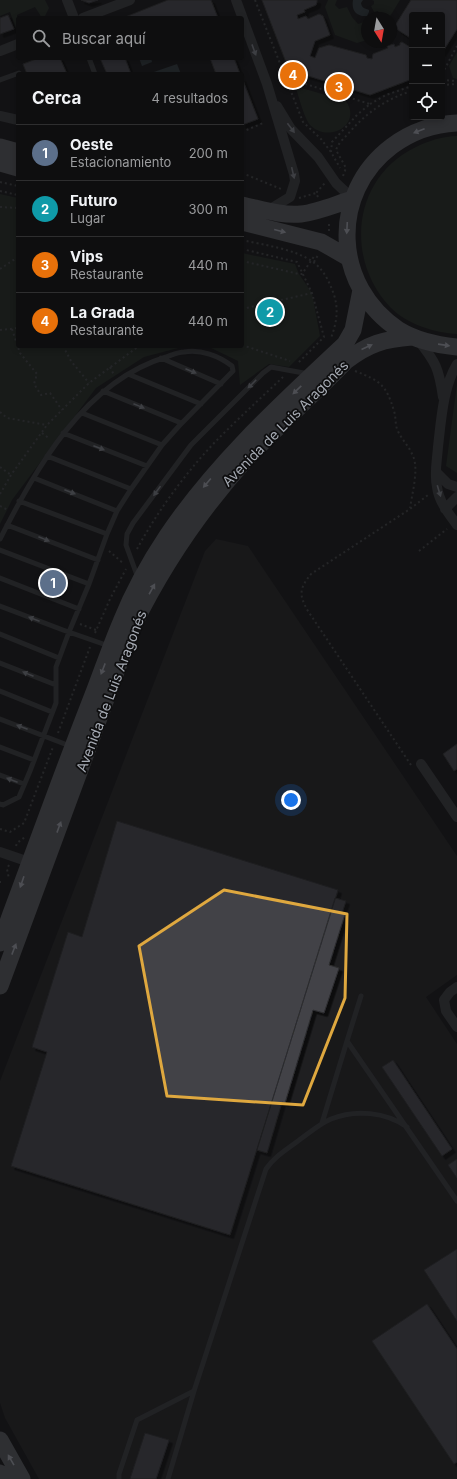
<!DOCTYPE html>
<html lang="es">
<meta charset="utf-8">
<style>
body{margin:0;font-family:Inter,sans-serif;background:#1c1c1d;color:#f1f3f6}
.controls{position:absolute;right:12px;top:12px;display:grid;overflow:hidden;border-radius:4px;box-shadow:0 2px 6px #0003}
.controls button{width:36px;height:36px;display:grid;place-items:center;padding:0;border:0;border-bottom:1px solid #2e2e2f;background:#0e0e0f;color:#f1f3f6;font:20px sans-serif}
.compass{position:absolute;left:361px;top:12px;width:36px;height:36px;border-radius:50%;background:#0e0e0f;box-shadow:0 2px 6px #0003;rotate:169deg}
.you{position:absolute;left:291px;top:800px;width:14px;height:14px;margin:-10px;border:3px solid #fff;border-radius:50%;background:#1a73e8;box-shadow:0 0 0 6px #1a73e833}
.badge{display:grid;place-items:center;width:26px;height:26px;border-radius:50%;background:#2563eb;color:#fff;font-size:13px;font-weight:700}
.pin{position:absolute;translate:-50% -50%;border:2px solid #fff;box-shadow:0 1px 4px #0006}
.list{margin:0;padding:0;list-style:none}
h2{display:flex;justify-content:space-between;align-items:center;height:52px;margin:0;padding:0 16px;font-size:17px}
h2 small{font-size:13px;font-weight:400;color:#9b9c9e}
.list li{display:grid;grid-template-columns:26px 1fr auto;gap:12px;align-items:center;box-sizing:border-box;height:56px;padding:0 16px;border-top:1px solid #2e2e2f}
.list b{display:block;font-size:15px;white-space:nowrap}
.list p{margin:0;font-size:13px;white-space:nowrap;color:#9b9c9e}
.list em{font-size:13px;font-style:normal;color:#9b9c9e}
.icon{flex:none;width:22px;height:22px;fill:none;stroke:currentColor;stroke-width:2;stroke-linecap:round;stroke-linejoin:round}
.map{position:relative;flex:none;width:457px;height:1479px;overflow:hidden}
.search{position:absolute;background:#0e0e0f;box-shadow:0 2px 6px #0003;left:16px;top:16px;width:228px;height:44px;display:flex;align-items:center;gap:10px;box-sizing:border-box;padding:0 14px;border-radius:4px;color:#9b9c9e;font-size:15px}
.panel{position:absolute;background:#0e0e0f;box-shadow:0 2px 6px #0003;left:16px;top:72px;width:228px;height:276px;border-radius:4px}
.map>svg:first-child{display:block}
.built{fill:#1f1f21}
.green{fill:#1f2620}
.water{fill:#2d353b}
.building{fill:#424347;stroke:#2d2d30;filter:url(#shadow)}
.lines{fill:none;stroke-linecap:round;stroke-linejoin:round}
.path{stroke:#3a3c3f;stroke-width:2;stroke-dasharray:2 3;stroke-linecap:butt}
.service{stroke:#343539;stroke-width:5}
.minor{stroke:#343539;stroke-width:10}
.primary{stroke:#505257;stroke-width:17}
.oneway{fill:#72757c}
.oneway2{fill:#9498a1}
.marked{fill:none;stroke:#dfa83f;stroke-width:3;stroke-linejoin:round}
.labels{text-anchor:middle;dominant-baseline:central;stroke-width:3.5;stroke-linejoin:round;paint-order:stroke}
.street-label{font-size:14px;fill:#a5aab3;stroke:#0e0e0f}
</style>
<div class="map">
<svg width="457" height="1479" viewBox="0 0 457 1479">
<defs>
<filter id="shadow"><feDropShadow dx="3.5" dy="3.5" stdDeviation="0" flood-color="#0009"/></filter>
</defs>
<rect width="100%" height="100%" fill="#131314"/>
<path class="built" d="M216,539L248,546L457,856V975L426,997L457,1044V1479H39L5,1418L0,1403V1081L205,551Z"/>
<path class="green" d="M0,0H45L49,8L44,18H42L35,7L17,15L18,29H16L10,12L0,16Z
M328,0H337L335,5L339,9L347,7L352,17L358,24L367,21V40L357,43L335,35L325,7Z
M372,0H400L389,18H374L379,16L378,11L374,12L371,6L374,4V1Z
M457,52V79L453,78L449,66Z
M295,86L346,101C362,124 330,143 311,126C304,119 299,96 295,86Z
M457,136V334C435,333 406,324 390,307C344,258 353,177 416,147C428,141 443,136 457,136Z
M0,194L18,198V346H242V253L295,264L299,274L312,293L320,336L289,367L269,364L240,385L238,361L207,346L182,347L144,357L96,388L12,500L0,524Z
M457,384V473L446,466Z"/>
<path class="water" d="M353,0H363L361,3C362,8 364,8 369,10V12L367,16C357,17 351,11 353,0Z
M139,58H151L152,62L142,66Z
M177,64L181,74H152L151,73Z"/>
<path class="building" d="M81,0H98L89,3Z
M168,0H211L218,18H123Z
M262,0H317V2L316,5L304,10L305,12L297,15L298,19L306,16L308,19L319,14L323,16L330,35L315,41L310,56L315,58L319,48L329,45L366,55L367,58L372,59L373,54L388,48L387,46L394,44L395,47L400,45V43L402,42L410,47L411,50L410,51L412,56V79L370,95L289,70Z
M411,0H457V29L442,53V15H412V39L398,30L396,24Z
M8,15L14,29L0,34V18Z
M39,58H60L67,74H27L23,64Z
M100,58H125L131,74H107Z
M210,58H234L240,74H216Z
M242,78L258,119L242,125Z
M457,744V769L454,771L443,754Z
M117,821L338,890L230,1235L11,1166L47,1052L32,1047L68,932L82,937Z
M335,898L346,901L342,913L345,914L329,965L339,968L324,1013L313,1010L285,1103L282,1102L267,1153L257,1150Z
M393,1060L452,1149L442,1156L382,1067Z
M457,1159V1178L448,1165Z
M457,1249V1321L424,1270Z
M427,1304L457,1349V1462L454,1464L372,1341Z
M145,1433L169,1440L156,1479H130Z"/>
<g class="lines">
<path class="path" d="M255,0L303,122L321,139L331,152L340,168
M442,74L457,46
M286,78L370,104L357,115L332,142L331,152
M442,80L457,81
M442,85L457,84
M370,104L386,95L412,86
M242,132L263,123
M242,173L281,189
M343,176L346,168L336,150C338,144 343,139 347,135C365,114 385,99 412,91
M0,182L18,186
M0,191L18,195
M318,197L316,193L325,183
M299,198L316,193
M0,207L18,208
M329,231V221
M242,240C264,245 295,249 313,262C323,269 329,281 333,292C339,308 337,322 331,338
M242,249L297,262L312,293L324,337L297,364
M242,261L299,274H302L315,255
M314,262L318,255
M0,269L18,257
M242,309L312,293
M12,329L20,353L37,374L34,384L41,395L50,393L62,410
M0,330L18,328
M242,345L290,361
M63,346L71,361L89,383
M110,367L114,375
M355,371C380,381 386,384 394,411C396,417 395,423 397,429C401,439 409,446 413,456C419,469 412,494 410,508
M0,412L7,418L47,425
M42,433L50,439
M0,467L11,475
M0,494L11,475L47,425L89,383L139,346
M0,506L8,510
M137,549C158,510 189,468 221,436C241,416 262,397 283,377
M109,551L124,564
M419,551L447,529
M80,624L96,630
M95,633L110,599L126,569
M58,733L90,647
M411,765L308,611C298,594 300,588 311,574L410,509L428,495
M0,829L10,832L24,823L53,747
M16,846L17,843L25,837
M9,865L7,869L9,879
M0,881V885"/>
<path class="service" d="M89,58L95,74
M0,80L19,73L20,74
M161,358L221,384
M128,374L201,404
M103,391L181,423
M82,413L162,445
M63,433L147,466
M47,456L131,489
M34,478L117,511
M19,501L107,534
M7,525L98,560
M0,539C37,467 84,382 166,357C172,355 178,352 184,352C201,349 219,356 232,366L233,371L229,375L179,426L162,445L131,489L117,511L107,534L89,584L69,632L56,667V703L30,771L19,797L3,805L0,804
M0,550L89,584
M0,578L79,609
M138,578L126,545L127,534L133,523L191,445L263,373L271,367L309,374
M0,606L63,630L109,646
M0,634L59,658
M0,663L56,685
M0,691L52,712
M0,719L70,746
M0,747L34,760
M0,775L24,784
M361,996L347,1041L457,1201
M322,1123L347,1041
M119,1479V1474L137,1420L194,1391
M168,1479L194,1391L266,1169C274,1157 286,1150 298,1141C308,1134 319,1124 331,1119C355,1109 386,1112 407,1127"/>
<path class="minor" d="M67,0L74,18
M236,0L267,84L294,174L295,181L290,197L267,211
M83,18L130,0
M0,51L18,44
M277,106L291,129L318,157L336,183L353,199
M0,116L18,120
M418,340C436,362 439,369 443,397
M457,364C443,387 441,421 438,447C437,461 434,474 437,487C439,502 449,514 457,525
M436,472L448,484L457,487
M445,509L457,497
M421,764L457,817
M0,852L35,864
M457,987L450,992L444,1000L446,1011L457,1027"/>
<path class="primary" d="M457,123C433,124 411,132 392,146C329,193 333,287 399,330C417,341 437,345 457,347
M0,147L18,152
M0,163L18,168
M242,205C261,209 282,216 301,214C318,212 336,204 353,199
M242,222L321,242L349,258
M0,943C30,864 58,784 89,705C100,678 109,650 121,622C133,592 149,563 167,536C216,463 281,404 345,344L353,330L361,290
M0,986L133,626C164,563 202,507 250,455C281,423 315,393 346,361C368,344 384,339 412,337
M0,1440L22,1479
M0,1473L4,1479"/>
</g>
<defs><path id="oneway-solid" d="M-6-.8H1V-3.2L6.5 0L1 3.2V.8H-6Z"/></defs>
<g class="oneway">
<use href="#oneway-solid" transform="translate(254 50) rotate(70)"/>
<use href="#oneway-solid" transform="translate(291 128) rotate(53)"/>
<use href="#oneway-solid" transform="translate(293 173) rotate(77)"/>
<use href="#oneway-solid" transform="translate(191 371) rotate(23)"/>
<use href="#oneway-solid" transform="translate(252 384) rotate(135)"/>
<use href="#oneway-solid" transform="translate(139 406) rotate(22)"/>
<use href="#oneway-solid" transform="translate(99 448) rotate(21)"/>
<use href="#oneway-solid" transform="translate(157 491) rotate(126)"/>
<use href="#oneway-solid" transform="translate(439 491) rotate(73)"/>
<use href="#oneway-solid" transform="translate(70 492) rotate(21)"/>
<use href="#oneway-solid" transform="translate(44 539) rotate(22)"/>
<use href="#oneway-solid" transform="translate(34 619) rotate(-159)"/>
<use href="#oneway-solid" transform="translate(28 674) rotate(-158)"/>
<use href="#oneway-solid" transform="translate(22 727) rotate(-159)"/>
<use href="#oneway-solid" transform="translate(12 780) rotate(-159)"/>
</g>
<g class="oneway2">
<use href="#oneway-solid" transform="translate(419 131) rotate(159)"/>
<use href="#oneway-solid" transform="translate(347 228) rotate(93)"/>
<use href="#oneway-solid" transform="translate(280 231) rotate(14)"/>
<use href="#oneway-solid" transform="translate(444 345) rotate(8)"/>
<use href="#oneway-solid" transform="translate(367 347) rotate(-24)"/>
<use href="#oneway-solid" transform="translate(297 390) rotate(136)"/>
<use href="#oneway-solid" transform="translate(207 483) rotate(130)"/>
<use href="#oneway-solid" transform="translate(152 589) rotate(-61)"/>
<use href="#oneway-solid" transform="translate(103 669) rotate(111)"/>
<use href="#oneway-solid" transform="translate(59 827) rotate(-70)"/>
<use href="#oneway-solid" transform="translate(22 882) rotate(109)"/>
<use href="#oneway-solid" transform="translate(14 949) rotate(-69)"/>
<use href="#oneway-solid" transform="translate(11 1460) rotate(-120)"/>
</g>
<path d="M0 0H457V1479H0ZM224,890L347,914L345,998L303,1105L167,1096L139,946Z" fill="#131314" fill-opacity=".55" fill-rule="evenodd"/>
<path class="marked" d="M224,890L347,914L345,998L303,1105L167,1096L139,946Z"/>
<g class="labels">
<g class="street-label">
<text transform="translate(285 423) rotate(-45)">Avenida de Luis Aragonés</text>
<text transform="translate(111 691) rotate(-69)">Avenida de Luis Aragonés</text>
</g>
</g>
</svg>
<div class="controls">
<button>+</button>
<button>−</button>
<button><svg class="icon" aria-label="locate" viewBox="0 0 24 24"><circle cx="12" cy="12" r="6"/><path d="M12 2v4M12 18v4M2 12h4M18 12h4"/></svg></button>
</div>
<svg class="compass" viewBox="-18 -18 36 36"><path d="M0-13l5 13h-10z" fill="#e53935"/><path d="M0 13l5-13h-10z" fill="#9b9c9e"/></svg>
<div class="you"></div>
<div class="pin badge" style="left:53px;top:583px;background:#5c6f8a">1</div>
<div class="pin badge" style="left:270px;top:312px;background:#0f9aa8">2</div>
<div class="pin badge" style="left:339px;top:87px;background:#e8710a">3</div>
<div class="pin badge" style="left:293px;top:75px;background:#e8710a">4</div>
<div class="search"><svg class="icon" aria-label="search" viewBox="0 0 24 24"><circle cx="10" cy="10" r="6"/><path d="M15 15l6 6"/></svg>Buscar aquí</div>
<section class="panel">
<h2>Cerca<small>4 resultados</small></h2>
<ul class="list">
<li><span class="badge" style="background:#5c6f8a">1</span><div><b>Oeste</b><p>Estacionamiento</p></div><em>200 m</em></li>
<li><span class="badge" style="background:#0f9aa8">2</span><div><b>Futuro</b><p>Lugar</p></div><em>300 m</em></li>
<li><span class="badge" style="background:#e8710a">3</span><div><b>Vips</b><p>Restaurante</p></div><em>440 m</em></li>
<li><span class="badge" style="background:#e8710a">4</span><div><b>La Grada</b><p>Restaurante</p></div><em>440 m</em></li>
</ul>
</section>
</div>
